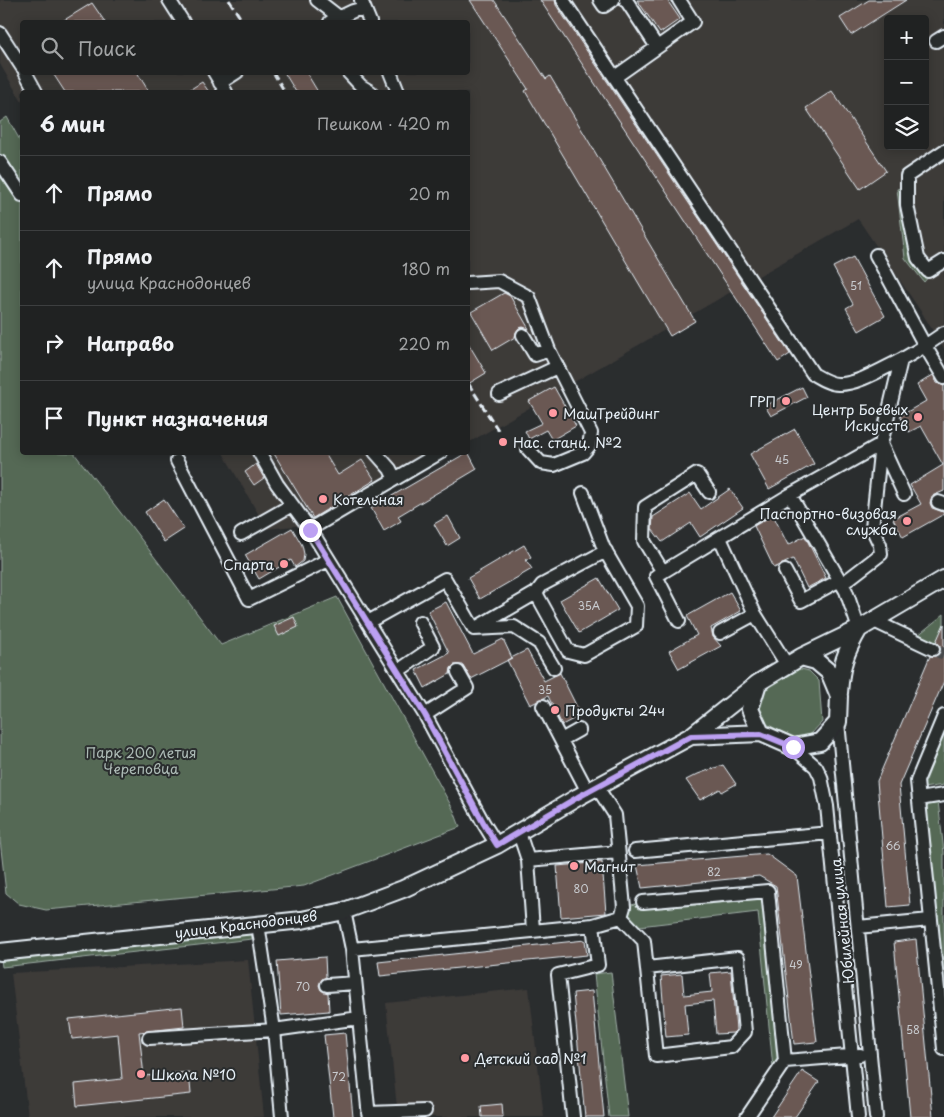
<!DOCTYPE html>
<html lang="ru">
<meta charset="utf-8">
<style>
body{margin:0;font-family:"Playpen Sans",sans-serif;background:#2d2f2f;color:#f1f3f6}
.controls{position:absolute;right:15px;top:15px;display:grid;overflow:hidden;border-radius:5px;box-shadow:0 2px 12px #0003}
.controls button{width:45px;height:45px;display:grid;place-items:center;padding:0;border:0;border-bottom:1px solid #3d3f40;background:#202222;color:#f1f3f6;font:25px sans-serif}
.stop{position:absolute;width:15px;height:15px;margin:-11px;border:4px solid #bca0f2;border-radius:50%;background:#fff}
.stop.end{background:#bca0f2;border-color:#fff;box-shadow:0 1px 5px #0008}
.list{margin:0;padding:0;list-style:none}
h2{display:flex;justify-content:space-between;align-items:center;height:65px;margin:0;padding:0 20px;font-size:21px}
h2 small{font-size:16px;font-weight:400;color:#a2a4a5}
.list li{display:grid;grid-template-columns:32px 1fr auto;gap:15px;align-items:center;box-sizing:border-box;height:75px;padding:0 20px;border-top:1px solid #3d3f40}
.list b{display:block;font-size:19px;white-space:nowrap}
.list p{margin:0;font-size:16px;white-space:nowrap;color:#a2a4a5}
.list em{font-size:16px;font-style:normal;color:#a2a4a5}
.icon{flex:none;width:28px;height:28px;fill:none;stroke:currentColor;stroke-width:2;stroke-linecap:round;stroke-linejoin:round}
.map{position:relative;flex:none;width:944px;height:1117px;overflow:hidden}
.search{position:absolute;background:#202222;box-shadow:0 2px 12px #0003;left:20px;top:20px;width:450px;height:55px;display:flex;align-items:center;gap:12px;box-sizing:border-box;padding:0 18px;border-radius:5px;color:#a2a4a5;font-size:19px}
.panel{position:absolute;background:#202222;box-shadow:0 2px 12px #0003;left:20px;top:90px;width:450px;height:365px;border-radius:5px}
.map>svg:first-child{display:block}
.built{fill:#3d3a39;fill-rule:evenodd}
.green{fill:#556954;stroke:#9eada6}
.building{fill:#6a5853;stroke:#e8f1f8}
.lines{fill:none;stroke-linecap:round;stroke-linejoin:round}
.minor-tunnel{stroke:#464a4c;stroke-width:12;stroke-dasharray:12 6;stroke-linecap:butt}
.minor-casing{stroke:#e8f1f8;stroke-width:16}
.major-casing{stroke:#e8f1f8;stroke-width:20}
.minor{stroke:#2a2d2e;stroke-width:12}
.major{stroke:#2a2d2e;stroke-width:16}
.rail{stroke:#e8f1f8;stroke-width:3;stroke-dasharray:8 4;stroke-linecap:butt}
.route{stroke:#bca0f2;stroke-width:6}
.poi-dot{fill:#ff9aa2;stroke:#2a2d2e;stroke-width:2}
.labels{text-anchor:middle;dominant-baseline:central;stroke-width:4;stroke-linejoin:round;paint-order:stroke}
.number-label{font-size:11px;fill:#c8cbcf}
.poi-label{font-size:14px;fill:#e8f1f8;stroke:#2a2d2e;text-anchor:start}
.park-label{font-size:14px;fill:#adbbb6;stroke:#2a2d2e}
.street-label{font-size:14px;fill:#e8f1f8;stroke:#2a2d2e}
</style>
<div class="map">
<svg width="944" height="1117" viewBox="0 0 944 1117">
<rect width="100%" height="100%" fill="#2a2d2e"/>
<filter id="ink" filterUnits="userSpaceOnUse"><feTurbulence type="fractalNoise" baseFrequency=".02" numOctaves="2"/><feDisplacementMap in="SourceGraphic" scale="10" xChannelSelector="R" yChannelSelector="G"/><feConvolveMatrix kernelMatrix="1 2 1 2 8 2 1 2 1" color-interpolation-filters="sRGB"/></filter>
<g filter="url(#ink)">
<path class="built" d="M0,0H944V349L922,313L858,219L468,443V92H22V102L0,64ZM888,19H925V146H888ZM22,22H468V72H22Z
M223,453H451L331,522L267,529Z
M248,960L264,1117H28L11,973Z
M529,988L544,1117H398L386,1003Z"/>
<path class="green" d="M7,117L22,144V452L74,453L131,526L221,645L337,597L454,811L460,827L304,886L46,910L19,904L6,893L0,840V122Z
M903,187L929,276L924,282L905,258L897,189Z
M944,614V626L933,649L917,636Z
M797,668L809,671L819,681L822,722L811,734L801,737L793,738L765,723L755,700L757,693Z
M944,734V785L923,788Z
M938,801L944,852V978L925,804Z
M768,891L785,1061L773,1068L758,912L631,927L624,907L643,902Z
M251,931L252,939L2,967L1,959Z
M611,972L628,1117H609L594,974Z"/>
<path class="building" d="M470,0H494L546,79L550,76L695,321L670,336L525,91L528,89Z
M540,0H555L556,5L790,354L778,362Z
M637,0H667L680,19L660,33Z
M869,0H906L851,35L840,18Z
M92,3L105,22H61Z
M52,72H137L149,92H65Z
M284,72H306L318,92H296Z
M202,82L209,92H186Z
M832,91L886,171L860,189L806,108Z
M853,257L885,316L859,331L846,308L853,304L833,267Z
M504,293L510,296L529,329L523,327L519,328L516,332L515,337L493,350L471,312Z
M468,343L486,373L468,384Z
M933,375L937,383L944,386V491L932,496L930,503L932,508L943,512L944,514L903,537L893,519L921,504L910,485L943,465L921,426L909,432L900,416L926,401L917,385Z
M554,387L576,426L552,440L546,430L529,439L525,431L542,423L529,401Z
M802,387L807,397L771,416L765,406Z
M795,429L814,464L769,489L750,454Z
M273,452H324L338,475L362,460L375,480L313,518Z
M468,452L477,469L398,516L401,521L384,531L371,508Z
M256,464L264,478L254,485L245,472Z
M730,489L743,508L700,537L691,523L662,542L652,529L653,517L690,493L701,509Z
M164,499L184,529L164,542L145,512Z
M773,515L788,545L805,536L826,578L807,588L793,559L774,568L754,526Z
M448,516L460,538L447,546L434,524Z
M292,528L302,545L304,554L303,561L295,567L291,560L259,579L245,555Z
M524,545L531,557L526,560L532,569L480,599L468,578Z
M599,578L618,610L579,633L560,600Z
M730,592L741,611L711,628L713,637L721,646L679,669L669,651L697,635L687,616Z
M446,602L473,654L503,639L512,658L471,679L463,665H454L451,668L450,674L425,688L416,670L449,653L428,611Z
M294,617L298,627L279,636L274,626Z
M944,624V681L899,785L910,905L888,907L877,781L930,656H937L940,652V645L936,642Z
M527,650L544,681L560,673L581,715L562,725L548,696L530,705L507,660Z
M723,765L736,784L722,792L720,789L700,800L686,780L698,774Z
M767,854L797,876L817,1042L794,1044L776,886L759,876L642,888L637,865Z
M602,862L606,913L561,917L557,866Z
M916,939L933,1117H910L894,942Z
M585,940L587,955L380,976L378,962Z
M325,957L326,977L322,979L319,985L321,990L328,993L329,1011L281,1015L277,961Z
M731,971L736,1030L733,1033L716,1034L713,1001L685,1004L688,1035L666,1037L661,976L682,974L684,995L712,992L710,973Z
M592,991L604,1117H585L573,993Z
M182,1007L184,1027L139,1032L144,1076L189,1072L191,1094L77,1106L75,1084L122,1079L118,1034L72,1039L69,1019Z
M345,1033L353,1117H333L324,1035Z
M802,1071L819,1082L795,1117H771Z
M502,1104L503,1117H482L481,1106Z"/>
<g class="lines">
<path class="minor-tunnel" d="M933,649L944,654"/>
<defs>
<path id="minor" d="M169,0L183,22
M317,0L339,17
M361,0L370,22
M563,0L813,374C820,378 829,384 838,384C857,385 884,368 901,360
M600,0L604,6L613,0
M626,0L657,47
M330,22L353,11L364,8
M0,33L22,67
M936,41L944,36
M25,72L36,92
M214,72L226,92
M348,72L361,86L371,92
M390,72L398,92
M615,77L693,22L679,0
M220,83L237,72
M944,151L907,176V205L918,258L928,271L944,261
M0,162L22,195
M876,255L925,346L944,333
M468,283L499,281L529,297L549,350L591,433L589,446L583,453L554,465L541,463L528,449
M523,335L535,355L549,350
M499,394L557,367
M259,452L277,484L310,529L425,715L484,824L497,845
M375,452L390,469L395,479
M177,461L249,599L328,560
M790,495L881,444L904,494
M938,502L944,504
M310,529L441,452
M241,534L292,505
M720,538L755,614L787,665
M785,571L801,601L840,580
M663,572L644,541L645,507L697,474L709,492
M842,584L881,554L880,545L872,528L881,444L901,360L925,346L944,378
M536,593L542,585L606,551
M679,621L656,576L790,495L846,591L859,629
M874,621L933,649
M368,622L445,579L474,629L514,627L539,643L554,668
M474,629L536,593L568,651L584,655L636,626L637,606L604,549L583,493
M720,633L755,614
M398,671L433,647L420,622
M543,706L588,792
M425,715L467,688L458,672
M944,716L917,781L944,1049
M838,722L876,1117
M561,740L579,730
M793,747L816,767L821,777L827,806L858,1117
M919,799L944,795
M519,833L528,860L533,930
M635,851L830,833
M528,860L618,852
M643,902L768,891L785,1061L747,1117
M344,911L352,949L369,1117
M621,917L644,941L656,1056L731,1047L745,1032L738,958L647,968
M258,924L274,1030L359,1018
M858,927L930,920
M352,949L593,925L621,917L624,907L615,815L597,787
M327,985L355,983
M149,1038L274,1030L282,1117
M785,1061L860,1055
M368,1113L425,1111
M573,1117L558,975L598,965L593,925"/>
<path id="major" d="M801,657L816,661L829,672L839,696L838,722L820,742L793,747L761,733L750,709L758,683Z
M801,657L859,629L944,579
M839,693C841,665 845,653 859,629
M691,736L761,733
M0,952L302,920L344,911L403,889L497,845L578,797L691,736L758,683"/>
</defs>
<use href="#minor" class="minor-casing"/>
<use href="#major" class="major-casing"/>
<use href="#minor" class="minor"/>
<use href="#major" class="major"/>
<path class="rail" d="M229,0L243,22
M273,72L285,92
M468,383L498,430"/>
</g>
</g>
<g class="lines" filter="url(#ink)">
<path class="route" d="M310,530L425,715L484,824L497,845L578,797L691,736L761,734L793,747"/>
</g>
<g class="poi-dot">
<circle cx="786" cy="401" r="5"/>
<circle cx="553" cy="413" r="5"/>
<circle cx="918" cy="417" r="5"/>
<circle cx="503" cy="442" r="5"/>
<circle cx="323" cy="499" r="5"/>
<circle cx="907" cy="521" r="5"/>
<circle cx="284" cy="564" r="5"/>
<circle cx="555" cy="710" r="5"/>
<circle cx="574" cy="866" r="5"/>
<circle cx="465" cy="1058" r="5"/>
<circle cx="141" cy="1074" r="5"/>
</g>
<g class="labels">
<g class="number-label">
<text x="856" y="285">51</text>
<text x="782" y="459">45</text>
<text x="589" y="605">35А</text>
<text x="545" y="689">35</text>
<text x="893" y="845">66</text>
<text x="714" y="871">82</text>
<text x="581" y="888">80</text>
<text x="796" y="964">49</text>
<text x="303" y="986">70</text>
<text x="913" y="1029">58</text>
<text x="339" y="1076">72</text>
</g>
<g class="poi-label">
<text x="776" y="401" text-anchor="end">ГРП</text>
<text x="908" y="409" text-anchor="end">Центр Боевых<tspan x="908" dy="16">Искусств</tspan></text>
<text x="563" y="413">МашТрейдинг</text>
<text x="513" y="442">Нас. станц. №2</text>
<text x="333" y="499">Котельная</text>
<text x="897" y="513" text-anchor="end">Паспортно-визовая<tspan x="897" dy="16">служба</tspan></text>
<text x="274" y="564" text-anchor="end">Спарта</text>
<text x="565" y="710">Продукты 24ч</text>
<text x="584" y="866">Магнит</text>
<text x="475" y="1058">Детский сад №1</text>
<text x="151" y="1074">Школа №10</text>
</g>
<g class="park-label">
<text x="141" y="752">Парк 200 летия<tspan x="141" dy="16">Череповца</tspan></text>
</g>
<g class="street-label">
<text transform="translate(842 921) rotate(-96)">Юбилейная улица</text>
<text transform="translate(246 924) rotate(-7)">улица Краснодонцев</text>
</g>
</g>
</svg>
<div class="controls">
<button>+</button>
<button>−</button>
<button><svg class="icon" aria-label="layers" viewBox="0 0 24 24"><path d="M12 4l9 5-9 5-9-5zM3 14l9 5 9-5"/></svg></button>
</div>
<div class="stop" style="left:793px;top:747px"></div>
<div class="stop end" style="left:310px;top:530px"></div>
<div class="search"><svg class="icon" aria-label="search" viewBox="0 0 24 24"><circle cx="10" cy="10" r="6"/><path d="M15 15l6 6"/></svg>Поиск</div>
<section class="panel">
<h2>6 мин<small>Пешком · 420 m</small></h2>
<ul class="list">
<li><svg class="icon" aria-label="ahead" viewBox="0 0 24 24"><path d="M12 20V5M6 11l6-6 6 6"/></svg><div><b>Прямо</b></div><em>20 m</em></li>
<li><svg class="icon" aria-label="ahead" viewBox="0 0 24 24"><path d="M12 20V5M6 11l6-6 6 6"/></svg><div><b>Прямо</b><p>улица Краснодонцев</p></div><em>180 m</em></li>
<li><svg class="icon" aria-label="right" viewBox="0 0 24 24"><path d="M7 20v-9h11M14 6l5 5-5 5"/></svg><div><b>Направо</b></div><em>220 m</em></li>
<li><svg class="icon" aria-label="arrive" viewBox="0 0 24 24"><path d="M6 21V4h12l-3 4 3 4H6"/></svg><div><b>Пункт назначения</b></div></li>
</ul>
</section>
</div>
